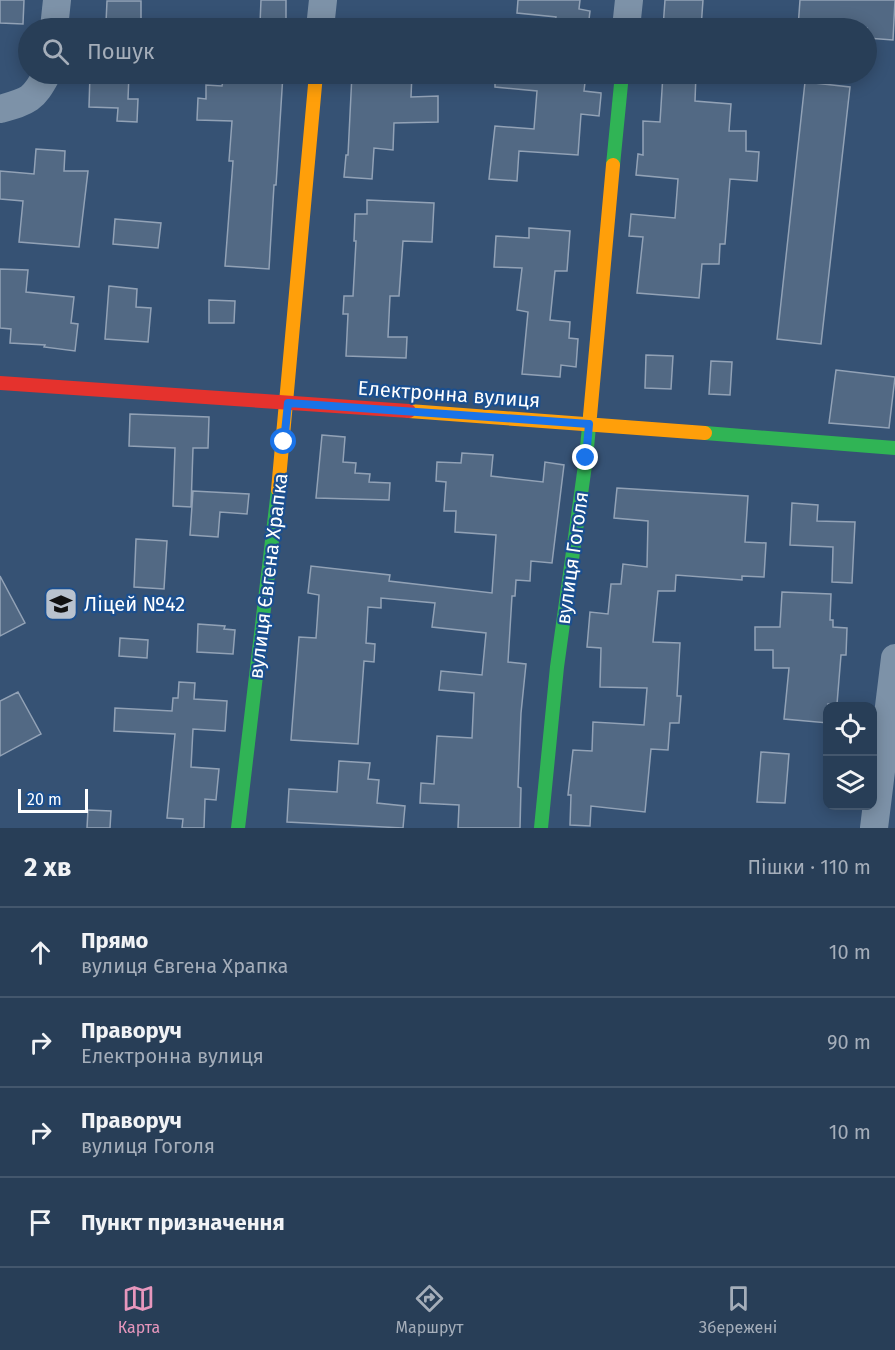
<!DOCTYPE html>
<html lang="uk">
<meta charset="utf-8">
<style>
body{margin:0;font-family:"Fira Sans",sans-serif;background:#344961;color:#f1f3f6}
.controls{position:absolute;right:18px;bottom:18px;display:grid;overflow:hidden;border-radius:12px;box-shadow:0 3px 15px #0003}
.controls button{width:54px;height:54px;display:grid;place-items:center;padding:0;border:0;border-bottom:2px solid #44576d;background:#283e57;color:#f1f3f6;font:30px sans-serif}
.scale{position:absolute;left:18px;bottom:15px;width:70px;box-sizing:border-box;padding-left:6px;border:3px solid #fff;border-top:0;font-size:16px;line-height:21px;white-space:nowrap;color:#fff;-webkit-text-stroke:4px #1b4f8f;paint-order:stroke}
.stop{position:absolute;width:18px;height:18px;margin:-14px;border:4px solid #1a73e8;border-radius:50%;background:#fff}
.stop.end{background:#1a73e8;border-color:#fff;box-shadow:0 2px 6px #0008}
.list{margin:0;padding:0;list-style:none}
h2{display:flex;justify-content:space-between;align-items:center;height:78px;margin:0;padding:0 24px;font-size:26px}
h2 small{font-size:20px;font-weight:400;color:#a5aeba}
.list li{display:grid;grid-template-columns:39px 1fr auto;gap:18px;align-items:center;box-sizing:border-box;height:90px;padding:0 24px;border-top:2px solid #44576d}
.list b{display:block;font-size:22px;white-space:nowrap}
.list p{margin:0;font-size:20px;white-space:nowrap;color:#a5aeba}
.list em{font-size:20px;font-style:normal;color:#a5aeba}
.icon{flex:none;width:33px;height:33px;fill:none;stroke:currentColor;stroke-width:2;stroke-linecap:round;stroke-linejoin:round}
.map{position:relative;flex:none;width:895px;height:828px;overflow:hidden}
.search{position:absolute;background:#283e57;box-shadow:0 3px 15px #0003;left:18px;right:18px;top:18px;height:66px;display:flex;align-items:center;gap:15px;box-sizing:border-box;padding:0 21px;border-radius:33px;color:#a5aeba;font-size:22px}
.sheet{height:438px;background:#283e57}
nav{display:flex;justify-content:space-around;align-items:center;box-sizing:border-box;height:84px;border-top:2px solid #44576d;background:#283e57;font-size:16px;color:#a5aeba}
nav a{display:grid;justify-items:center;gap:3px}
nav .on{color:#e797bd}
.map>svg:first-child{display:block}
.building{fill:#526984;stroke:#92a2b6;stroke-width:1.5}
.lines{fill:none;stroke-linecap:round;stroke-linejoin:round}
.street{stroke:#7d92a8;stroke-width:28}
.fast{stroke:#30b455;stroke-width:14}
.slow{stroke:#ff9f0a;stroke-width:14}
.jam{stroke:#e5322d;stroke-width:14}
.route{stroke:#1a73e8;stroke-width:8}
.labels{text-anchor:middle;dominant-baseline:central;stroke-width:4.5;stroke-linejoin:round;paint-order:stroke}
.street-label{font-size:20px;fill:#fff;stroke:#1b4f8f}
.poi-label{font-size:20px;fill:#fff;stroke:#1b4f8f;text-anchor:start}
</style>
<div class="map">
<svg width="895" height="828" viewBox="0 0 895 828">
<rect width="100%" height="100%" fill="#365274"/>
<path class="building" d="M0,0H24L23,24L0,23Z
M261,0H286V25L260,24Z
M518,0H580L579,9L590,11L588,28H554L556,17L517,13Z
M665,0H703L701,28H663Z
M800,0H895L893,40L867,38V28H798Z
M107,1H141V23H106Z
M90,74H129L128,99H138L137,122L117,121L118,108L89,107Z
M241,74H283L276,185H274L269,269L225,266L233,161H229L232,121L197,120L198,98L206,99V85L222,86L223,81L241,82Z
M352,74H412L411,97L438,96V122L394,123L393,150L374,148L372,179L344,177L346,155H348Z
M495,74H586L584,91L601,93V95L599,116L581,114L578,155L519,151L517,181L489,179L495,126L534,129L537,91L495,87Z
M663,74H696L695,101L731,104L729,131H746V151L759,152L757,181L730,179L725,244H720L719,264H702L699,298L637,293L643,237L629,236L631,214L675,218L678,179L636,175L638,154L643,155V121L660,122Z
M805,82L850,87L821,344L777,339Z
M36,149L65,151L64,171H88L79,247L19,242L23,201L0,199V171L34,174Z
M367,200L434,203L432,242L403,241L399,296H390L388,337H407L406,358L346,356L348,314H343L344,296H353L356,241H354L355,214H367Z
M115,219L161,223L158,248L113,244Z
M529,228L570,231L567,271H555L550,320L570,322L569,338L578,339L576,367L561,365L560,377L522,374L528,312L517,310L522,268L494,267L496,236L529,238Z
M0,269L28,270L26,292L74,297L71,323L78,324L75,351L44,347L45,345L10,343L11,329L0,328Z
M109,286L137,289L136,307L151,308L148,342L105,339Z
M209,300L235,301L234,323H209Z
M646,355L673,356L671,389L645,388Z
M711,361L732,362L730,395L709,394Z
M836,370L895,377L889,428L829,423Z
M130,414L209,417L208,448H193L191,507L173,506L175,448L129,446Z
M322,435L345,437L343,462L356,463L355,473L370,474L369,482L390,483L389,500L316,498Z
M462,453L493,455L491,476L543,482L545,462L564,465L552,563L531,561L530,581L516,580L515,596H512L508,662L526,664L521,713L518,787L521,788L520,828H458L459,805L420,803L421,783L434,784L437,736L472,738L474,693L439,690L441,671L482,675L486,633L432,627L435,603L381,598V608L368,607L366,643L375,644L374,662L364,661L358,744L291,740L299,637L316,638L319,595L308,593L311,566L390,575L389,581L492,593L496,535L455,532L456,511H444L446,482L436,481L437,462L461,463Z
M617,488L748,496L745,542L766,543L764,577L742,576V580L676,575L675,591H658L653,642L680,643L677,696H681L679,723H670L668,750L651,749L645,812L591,806L590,826L570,825L571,795H568L573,750L592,751L593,722L644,725L647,688L600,687L601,648L587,647L590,612L608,614L611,584H621L623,564L647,567L648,521L614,518Z
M193,491L249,494L247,514L220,512L218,537L190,535Z
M792,503L818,505L817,521L855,522L852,583L832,582L833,547L790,545Z
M136,539L167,541L164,589L134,587Z
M0,576L25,623L0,636Z
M782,592L831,594L830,620H833V627L847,628L846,655H841L837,704H828V723L784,719L789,668H773V650H755V627H780Z
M198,624L225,626L224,629L235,630L233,654L197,652Z
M120,638L148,640L147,658L119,656Z
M179,682L195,683L194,699L227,701L225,731L193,729L191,767L219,769L216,800L205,799L204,828H182L183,819L167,818L175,734L114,731L115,708L172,711L173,698H178Z
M18,692L41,734L0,756V701Z
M761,752L789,754L785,803L757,802Z
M339,761L370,763L368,779L379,780L377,803L405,806L403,828L287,822L289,789L337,792Z
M88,810L111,811L110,828H87Z"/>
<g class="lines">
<path class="street" d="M54,28L57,0
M320,28L323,0
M626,28L629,0
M0,109C29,101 33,100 47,74
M874,828L895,658"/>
<path class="fast" d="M613,165L622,74
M705,433L895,448
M238,828L278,490
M541,828L557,667L586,458L590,416"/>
<path class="slow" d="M409,411L705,433
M590,416L613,165
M278,490L316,74"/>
<path class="jam" d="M0,383L409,411"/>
</g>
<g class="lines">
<path class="route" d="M284,442L288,403L589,424L586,458"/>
</g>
<defs>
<symbol id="school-square" viewBox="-11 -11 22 22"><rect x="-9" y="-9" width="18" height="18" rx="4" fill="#b9c2ce" stroke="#1b4f8f"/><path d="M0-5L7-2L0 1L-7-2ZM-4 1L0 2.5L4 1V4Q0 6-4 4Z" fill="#111"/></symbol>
</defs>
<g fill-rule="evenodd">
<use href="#school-square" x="42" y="585" width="38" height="38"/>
</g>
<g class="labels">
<g class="street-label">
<text transform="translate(449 394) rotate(4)">Електронна вулиця</text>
<text transform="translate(572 558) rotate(-82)">вулиця Гоголя</text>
<text transform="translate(268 576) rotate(-83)">вулиця Євгена Храпка</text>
</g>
<g class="poi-label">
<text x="84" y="604">Ліцей №42</text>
</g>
</g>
</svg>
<div class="controls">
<button><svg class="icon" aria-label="locate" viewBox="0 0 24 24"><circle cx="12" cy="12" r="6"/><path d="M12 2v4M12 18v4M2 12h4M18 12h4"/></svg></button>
<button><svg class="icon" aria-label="layers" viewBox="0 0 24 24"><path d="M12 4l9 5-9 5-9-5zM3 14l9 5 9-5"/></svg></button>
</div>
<div class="scale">20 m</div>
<div class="stop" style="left:284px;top:442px"></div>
<div class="stop end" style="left:586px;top:458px"></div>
<div class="search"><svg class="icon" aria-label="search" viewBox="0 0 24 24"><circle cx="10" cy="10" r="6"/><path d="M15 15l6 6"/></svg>Пошук</div>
</div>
<section class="sheet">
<h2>2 хв<small>Пішки · 110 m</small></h2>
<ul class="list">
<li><svg class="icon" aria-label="ahead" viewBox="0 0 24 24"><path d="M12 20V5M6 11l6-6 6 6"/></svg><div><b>Прямо</b><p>вулиця Євгена Храпка</p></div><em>10 m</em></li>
<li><svg class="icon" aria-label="right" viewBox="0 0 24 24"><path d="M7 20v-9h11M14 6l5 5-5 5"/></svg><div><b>Праворуч</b><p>Електронна вулиця</p></div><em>90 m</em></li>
<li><svg class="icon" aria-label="right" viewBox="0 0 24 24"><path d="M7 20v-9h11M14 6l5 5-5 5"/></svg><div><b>Праворуч</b><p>вулиця Гоголя</p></div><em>10 m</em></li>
<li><svg class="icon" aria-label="arrive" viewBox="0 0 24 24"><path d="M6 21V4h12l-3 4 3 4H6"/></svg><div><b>Пункт призначення</b></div></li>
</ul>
</section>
<nav>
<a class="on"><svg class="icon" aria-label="map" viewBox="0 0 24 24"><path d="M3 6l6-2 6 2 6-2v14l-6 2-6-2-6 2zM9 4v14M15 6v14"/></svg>Карта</a>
<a><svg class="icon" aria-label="directions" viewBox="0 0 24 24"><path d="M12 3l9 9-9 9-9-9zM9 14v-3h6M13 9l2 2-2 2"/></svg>Маршрут</a>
<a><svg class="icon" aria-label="saved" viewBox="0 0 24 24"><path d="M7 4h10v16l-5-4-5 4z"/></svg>Збережені</a>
</nav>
